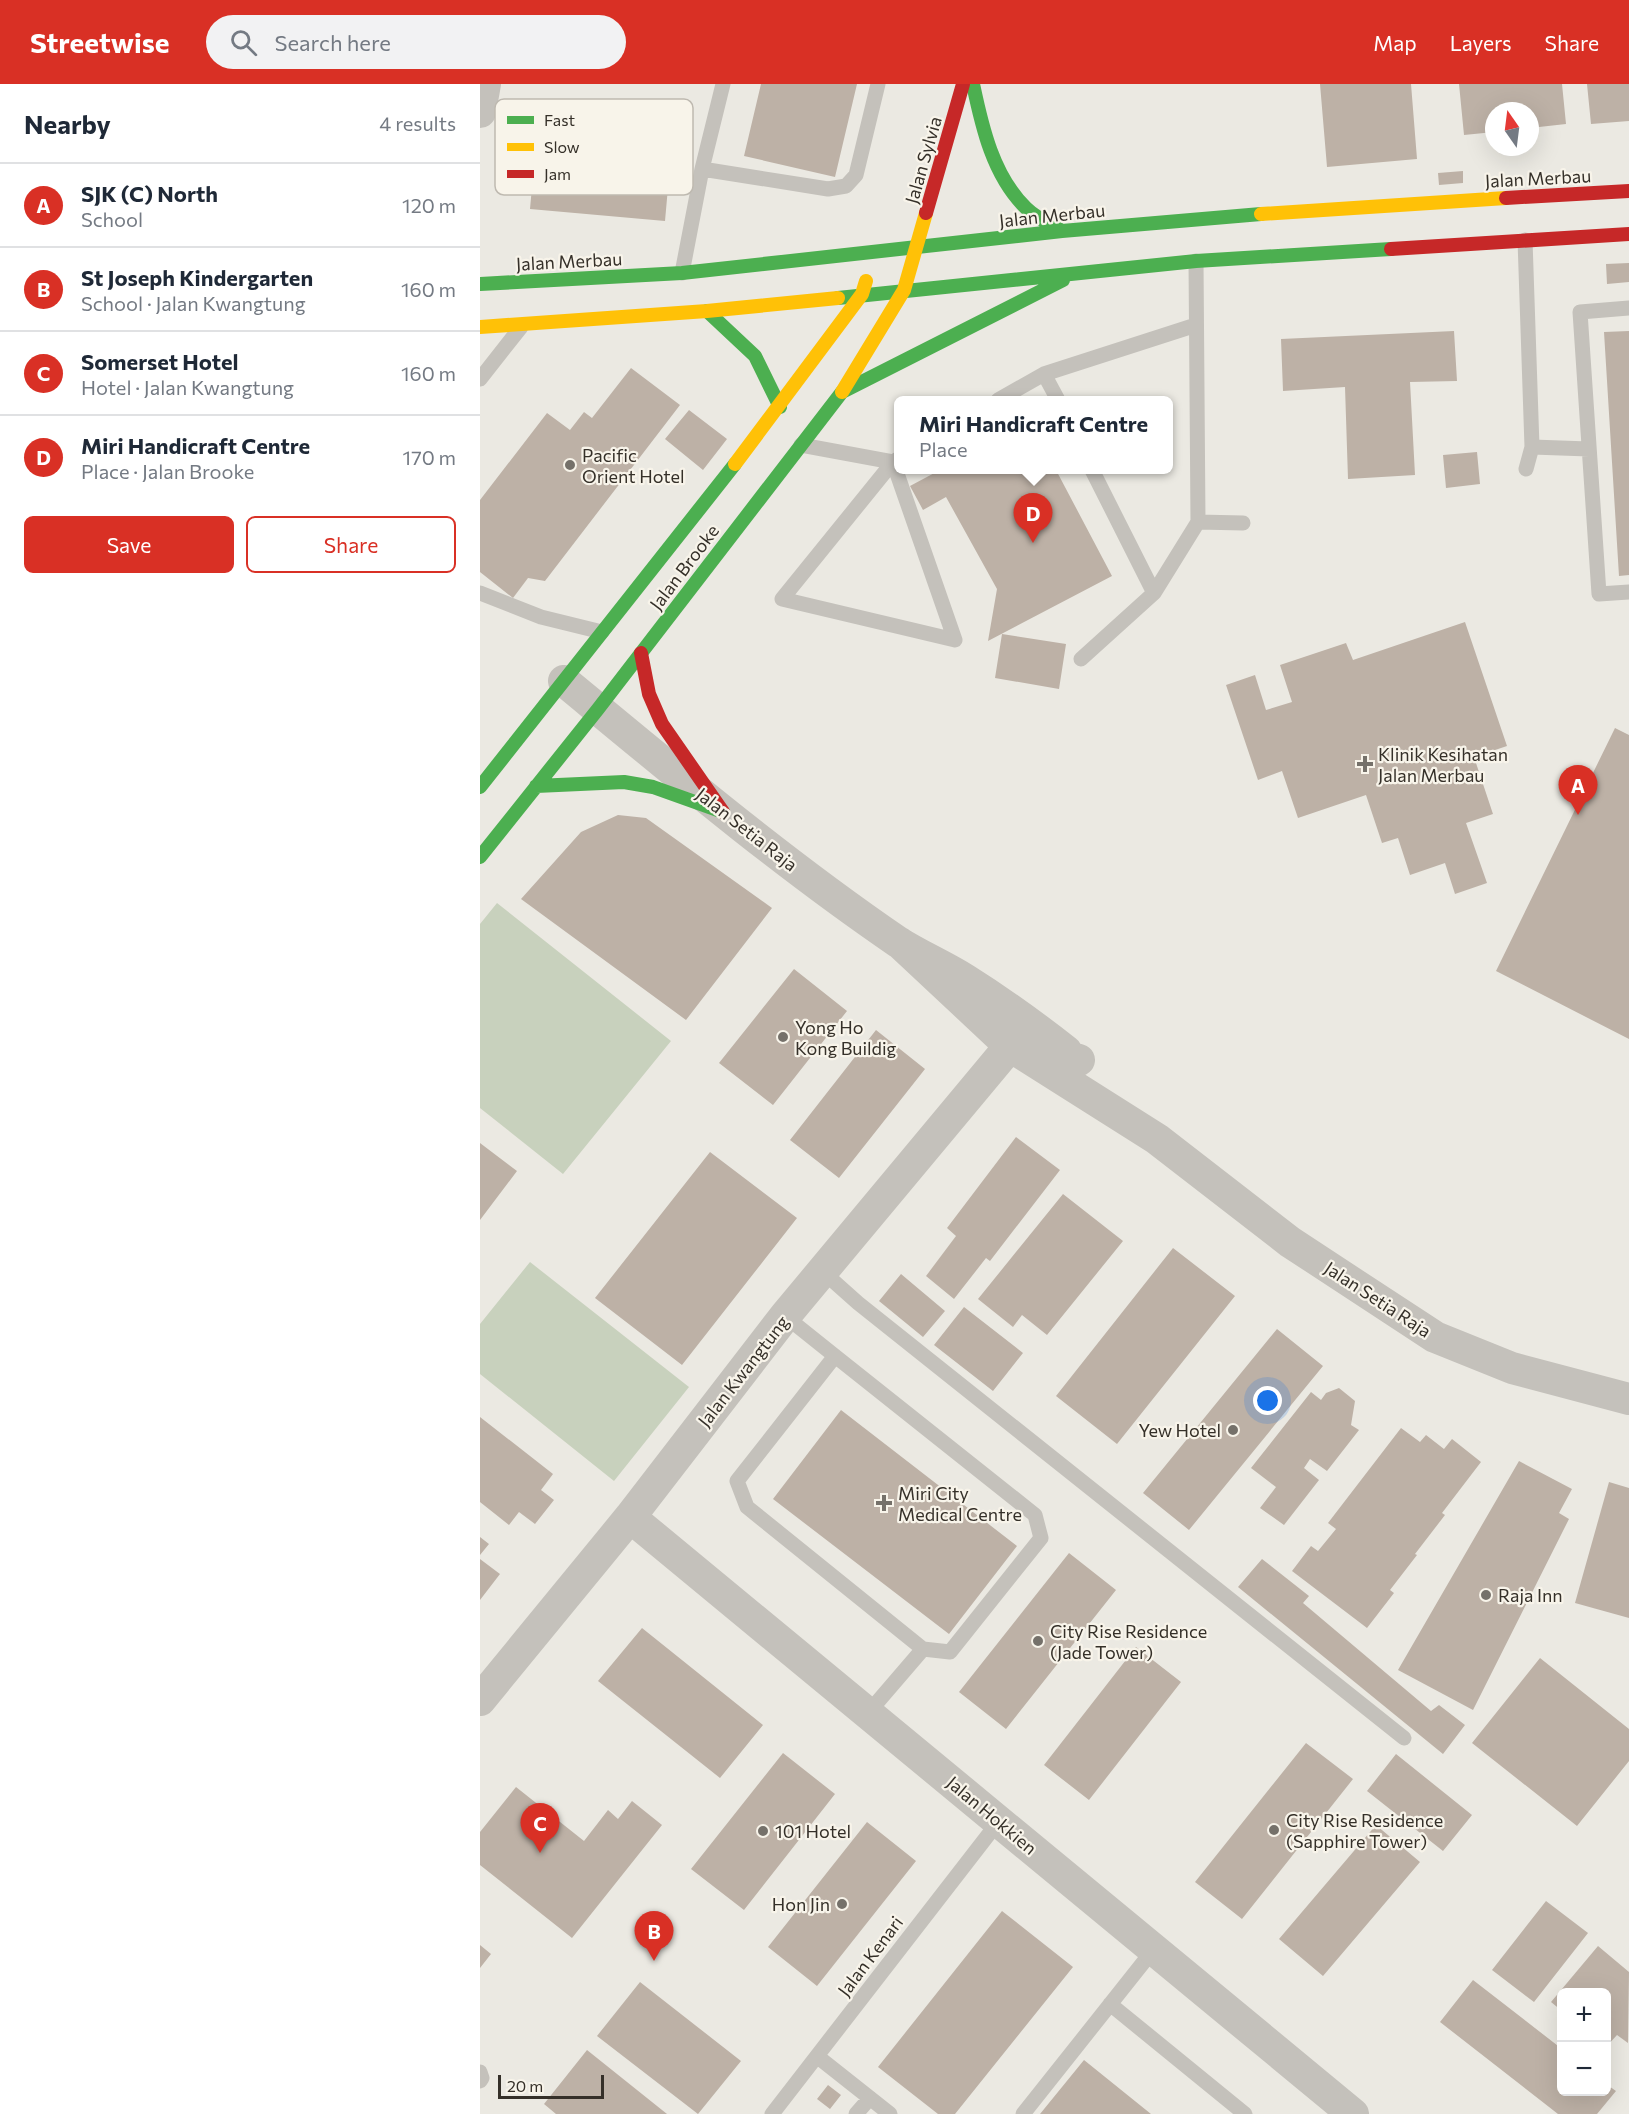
<!DOCTYPE html>
<meta charset="utf-8">
<style>
body{margin:0;font-family:Commissioner,sans-serif;background:#f2f2f3;color:#1f2937}
.controls{position:absolute;right:18px;bottom:18px;display:grid;overflow:hidden;border-radius:9px;box-shadow:0 6px 24px #0002}
.controls button{width:54px;height:54px;display:grid;place-items:center;padding:0;border:0;border-bottom:2px solid #e0e1e3;background:#fff;color:#1f2937;font:30px sans-serif}
.compass{position:absolute;left:1005px;top:18px;width:54px;height:54px;border-radius:50%;background:#fff;box-shadow:0 6px 24px #0002;rotate:346deg}
.scale{position:absolute;left:18px;bottom:15px;width:106px;box-sizing:border-box;padding-left:6px;border:3px solid #353029;border-top:0;font-size:16px;line-height:21px;white-space:nowrap;color:#353029;-webkit-text-stroke:4px #f8f4ea;paint-order:stroke}
.you{position:absolute;left:788px;top:1317px;width:21px;height:21px;margin:-15px;border:4px solid #fff;border-radius:50%;background:#1a73e8;box-shadow:0 0 0 9px #1a73e833}
.badge{display:grid;place-items:center;width:39px;height:39px;border-radius:50%;background:#d93025;color:#fff;font-size:20px;font-weight:700}
.pin{position:absolute;translate:-50% -50px;filter:drop-shadow(0 2px 3px #0008)}
.pin::after{content:'';position:absolute;top:32px;width:21px;height:18px;background:inherit;clip-path:polygon(0 0,100% 0,50% 100%)}
.popup{position:absolute;left:414px;top:312px;width:279px;height:78px;box-sizing:border-box;display:grid;place-content:center;border-radius:9px;background:#fff;filter:drop-shadow(0 2px 4px #0005);font-size:20px;white-space:nowrap;color:#747a83}
.popup b{font-size:22px;color:#1f2937}
.popup::after{content:'';position:absolute;left:50%;top:100%;margin-left:-12px;border:12px solid transparent;border-top-color:#fff}
.list{margin:0;padding:0;list-style:none}
h2{display:flex;justify-content:space-between;align-items:center;height:78px;margin:0;padding:0 24px;font-size:26px}
h2 small{font-size:20px;font-weight:400;color:#747a83}
.list li{display:grid;grid-template-columns:39px 1fr auto;gap:18px;align-items:center;box-sizing:border-box;height:84px;padding:0 24px;border-top:2px solid #e0e1e3}
.list b{display:block;font-size:22px;white-space:nowrap}
.list p{margin:0;font-size:20px;white-space:nowrap;color:#747a83}
.list em{font-size:20px;font-style:normal;color:#747a83}
.actions{display:flex;gap:12px;padding:18px 24px}
.actions a{flex:1;padding:14px 0;border:2px solid #d93025;border-radius:9px;text-align:center;font-size:21px;color:#d93025}
.actions .main{background:#d93025;color:#fff}
.icon{flex:none;width:33px;height:33px;fill:none;stroke:currentColor;stroke-width:2;stroke-linecap:round;stroke-linejoin:round}
.map{position:relative;flex:none;width:1149px;height:2030px;overflow:hidden}
header{display:flex;align-items:center;gap:36px;box-sizing:border-box;height:84px;padding:0 30px;background:#d93025;color:#fff}
header strong{font-size:28px}
nav{display:flex;gap:33px;margin-inline-start:auto;font-size:21px}
.search{width:420px;height:54px;background:#f2f2f3;display:flex;align-items:center;gap:15px;box-sizing:border-box;padding:0 21px;border-radius:33px;color:#747a83;font-size:22px}
main{display:flex}
aside{flex:1;background:#fff}
.map>svg:first-child{display:block}
.green{fill:#c8d1bd}
.building{fill:#bdb1a6}
.lines{fill:none;stroke-linecap:round;stroke-linejoin:round}
.lane{stroke:#c4c1bb;stroke-width:15}
.street{stroke:#c4c1bb;stroke-width:32}
.fast{stroke:#4caf50;stroke-width:14}
.slow{stroke:#ffc107;stroke-width:14}
.jam{stroke:#c62828;stroke-width:14}
.poi-dot{fill:#75716a;stroke:#f8f4ea;stroke-width:2}
.labels{text-anchor:middle;dominant-baseline:central;stroke-width:4.5;stroke-linejoin:round;paint-order:stroke}
.street-label{font-size:18px;fill:#353029;stroke:#f8f4ea}
.poi-label{font-size:18px;fill:#353029;stroke:#f8f4ea;text-anchor:start}
.key{fill:#f8f4ea;stroke:#beb9b0;stroke-width:1.5}
.key-label{font-size:16px;fill:#353029}
</style>
<header>
<strong>Streetwise</strong>
<div class="search"><svg class="icon" aria-label="search" viewBox="0 0 24 24"><circle cx="10" cy="10" r="6"/><path d="M15 15l6 6"/></svg>Search here</div>
<nav><a>Map</a><a>Layers</a><a>Share</a></nav>
</header>
<main>
<aside>
<h2>Nearby<small>4 results</small></h2>
<ul class="list">
<li><span class="badge">A</span><div><b>SJK (C) North</b><p>School</p></div><em>120 m</em></li>
<li><span class="badge">B</span><div><b>St Joseph Kindergarten</b><p>School · Jalan Kwangtung</p></div><em>160 m</em></li>
<li><span class="badge">C</span><div><b>Somerset Hotel</b><p>Hotel · Jalan Kwangtung</p></div><em>160 m</em></li>
<li><span class="badge">D</span><div><b>Miri Handicraft Centre</b><p>Place · Jalan Brooke</p></div><em>170 m</em></li>
</ul>
<div class="actions"><a class="main">Save</a><a>Share</a></div>
</aside>
<div class="map">
<svg width="1149" height="2030" viewBox="0 0 1149 2030">
<rect width="100%" height="100%" fill="#ebe9e2"/>
<path class="green" d="M17,819L191,957L83,1090L0,1024V840Z
M50,1178L209,1303L134,1397L0,1290V1240Z"/>
<path class="building" d="M281,0H377L355,93L264,72Z
M840,0H931L937,75L847,83Z
M979,0H1082L1086,40L1050,44V27H1014V48L984,51Z
M1107,0H1149V37L1111,40Z
M59,25L194,36L185,137L50,125Z
M983,87V99L959,101L958,89Z
M1149,179V198L1127,200L1126,180Z
M974,247L977,297L930,298L935,391L868,395L865,303L803,307L801,255Z
M1149,247V491L1139,492L1124,248Z
M151,284L200,321L65,497L48,494L33,514L0,488V416L67,329L90,346L104,328L112,334Z
M209,326L247,355L223,386L185,355Z
M997,368L1000,400L966,404L963,371Z
M460,386H576L632,492L508,557L517,505L466,413L443,426L430,402Z
M985,538L1027,662L994,673L1013,730L986,739L1007,799L975,810L965,779L930,791L918,754L902,759L886,711L818,734L802,687L778,696L746,601L775,591L786,626L812,618L800,581L866,559L873,576Z
M522,550L586,560L579,605L515,594Z
M1135,644L1149,651V955L1016,887Z
M138,731L166,734L292,824L206,936L41,815L101,748Z
M314,885L367,927L293,1021L239,979Z
M396,946L445,985L359,1094L310,1056Z
M536,1053L580,1086L510,1177L506,1174L474,1215L446,1192L476,1152L467,1144Z
M0,1059L37,1087L0,1136Z
M230,1068L317,1134L202,1281L115,1214Z
M583,1110L643,1157L567,1251L542,1231L533,1243L498,1215Z
M693,1164L755,1212L637,1360L576,1312Z
M421,1190L465,1227L443,1253L399,1217Z
M484,1223L543,1269L513,1307L454,1261Z
M797,1245L843,1282L709,1446L663,1409Z
M859,1304L875,1317L871,1341L879,1346L847,1387L830,1375L824,1384L839,1396L804,1441L780,1424L796,1403L771,1384L831,1308L841,1316L846,1309Z
M361,1326L537,1462L469,1550L293,1415Z
M0,1333L73,1390L61,1406L74,1416L55,1440L39,1428L29,1441L0,1418Z
M921,1344L940,1358L946,1351L964,1365L972,1355L1001,1378L962,1429L965,1431L935,1470L937,1471L910,1506L914,1509L887,1544L812,1487L831,1462L838,1467L856,1445L848,1439Z
M1039,1377L1092,1405L1079,1429L1089,1435L993,1626L918,1586Z
M1129,1398L1149,1404V1534L1095,1519Z
M0,1453L9,1460L0,1471Z
M589,1469L636,1506L526,1645L479,1608Z
M0,1475L20,1490L0,1516Z
M782,1475L829,1512L823,1519L951,1627L959,1621L985,1641L963,1670L758,1503Z
M162,1544L283,1641L240,1694L118,1597Z
M656,1563L701,1598L609,1716L564,1681Z
M1060,1574L1149,1645V1677L1097,1742L992,1659Z
M826,1659L873,1695L762,1835L715,1798Z
M303,1669L355,1710L264,1826L211,1785Z
M916,1670L992,1731L963,1767L887,1707Z
M36,1703L104,1757L128,1726L138,1735L152,1717L182,1741L92,1854L0,1781V1748Z
M387,1738L436,1777L337,1902L288,1863Z
M896,1741L940,1778L843,1892L799,1855Z
M1066,1817L1108,1849L1054,1918L1012,1886Z
M522,1827L593,1883L475,2030H458L398,1983Z
M0,1861L11,1870L0,1884Z
M1118,1862L1149,1888L1148,1959L1137,1951L1126,1963V1908H1082V1927L1071,1918Z
M993,1896L1082,1965V2008H1126V2000L1136,2007L1117,2030H1078L960,1938Z
M160,1898L261,1977L218,2030L117,1952Z
M107,1966L187,2030H76L64,2020Z
M604,1976L671,2030H560Z
M348,2001L361,2011L350,2025L337,2015Z"/>
<g class="lines">
<path class="lane" d="M222,85L348,105L366,102L376,91L398,0
M1045,156L1052,363L1046,385
M202,189L222,85L243,0
M1149,224L1100,228L1119,510L1149,508
M564,290L578,316
M0,295L41,243
M518,316L564,290L716,241
M321,361L413,378L418,375
M1052,363L1109,365
M413,378L475,556L302,515Z
M612,386L674,509
M718,438L763,439
M0,509L61,533L122,548
M601,575L674,509L718,438L716,177
M342,1187L378,1219L924,1654
M305,1232L355,1272
M355,1272L555,1431L561,1454L470,1568L443,1565L267,1423L257,1397Z
M388,1629L443,1565
M630,1920L765,2030
M338,1973L410,2030
M0,1988L2,1994L0,1997
M292,2030L519,1737
M376,2030L390,2014
M543,2030L674,1865"/>
<path class="street" d="M0,28L5,0
M84,597C193,687 301,778 418,858C440,872 464,882 486,896C521,918 554,942 586,967
M420,859L530,962L677,1055L810,1158L955,1253L1032,1284L1149,1315
M150,1433L873,2030
M0,1616L150,1433L305,1232L530,962L557,963L599,976"/>
<path class="fast" d="M493,0C502,43 513,92 546,124C556,134 570,140 582,147
M0,200L202,189L582,147L781,130
M358,214L716,177L911,165
M227,227L275,272L300,323
M362,308L583,196
M56,702L144,698L173,703L243,728
M0,703L255,380
M0,773L118,625L362,308"/>
<path class="slow" d="M781,130L1026,114
M0,243L227,227L358,214
M362,308L424,206L446,129
M255,380L382,210L386,197"/>
<path class="jam" d="M1026,114L1149,107
M446,129L483,0
M911,165L1149,150
M161,569L169,610L182,640L243,728"/>
</g>
<g class="poi-dot">
<circle cx="90" cy="381" r="6"/>
<path d="M882 671h6v6h6v6h-6v6h-6v-6h-6v-6h6z"/>
<circle cx="303" cy="953" r="6"/>
<circle cx="753" cy="1346" r="6"/>
<path d="M401 1410h6v6h6v6h-6v6h-6v-6h-6v-6h6z"/>
<circle cx="1006" cy="1511" r="6"/>
<circle cx="558" cy="1557" r="6"/>
<circle cx="794" cy="1746" r="6"/>
<circle cx="283" cy="1747" r="6"/>
<circle cx="362" cy="1820" r="6"/>
</g>
<g class="labels">
<g class="street-label">
<text transform="translate(443 76) rotate(-74)">Jalan Sylvia</text>
<text transform="translate(1058 94) rotate(-3)">Jalan Merbau</text>
<text transform="translate(572 131) rotate(-6)">Jalan Merbau</text>
<text transform="translate(89 177) rotate(-3)">Jalan Merbau</text>
<text transform="translate(204 483) rotate(-53)">Jalan Brooke</text>
<text transform="translate(267 745) rotate(38)">Jalan Setia Raja</text>
<text transform="translate(898 1215) rotate(33)">Jalan Setia Raja</text>
<text transform="translate(263 1287) rotate(-52)">Jalan Kwangtung</text>
<text transform="translate(512 1731) rotate(40)">Jalan Hokkien</text>
<text transform="translate(390 1872) rotate(-53)">Jalan Kenari</text>
</g>
<g class="poi-label">
<text x="102" y="371">Pacific<tspan x="102" dy="21">Orient Hotel</tspan></text>
<text x="898" y="670">Klinik Kesihatan<tspan x="898" dy="21">Jalan Merbau</tspan></text>
<text x="315" y="943">Yong Ho<tspan x="315" dy="21">Kong Buildig</tspan></text>
<text x="741" y="1346" text-anchor="end">Yew Hotel</text>
<text x="418" y="1409">Miri City<tspan x="418" dy="21">Medical Centre</tspan></text>
<text x="1018" y="1511">Raja Inn</text>
<text x="570" y="1547">City Rise Residence<tspan x="570" dy="21">(Jade Tower)</tspan></text>
<text x="806" y="1736">City Rise Residence<tspan x="806" dy="21">(Sapphire Tower)</tspan></text>
<text x="295" y="1747">101 Hotel</text>
<text x="350" y="1820" text-anchor="end">Hon Jin</text>
</g>
</g>
<rect x="15" y="15" width="198" height="96" rx="9" class="key"/>
<rect x="27" y="32" width="27" height="8" fill="#4caf50"/>
<rect x="27" y="59" width="27" height="8" fill="#ffc107"/>
<rect x="27" y="86" width="27" height="8" fill="#c62828"/>
<g class="key-label">
<text x="64" y="42">Fast</text>
<text x="64" y="69">Slow</text>
<text x="64" y="96">Jam</text>
</g>
</svg>
<div class="controls">
<button>+</button>
<button>−</button>
</div>
<svg class="compass" viewBox="-18 -18 36 36"><path d="M0-13l5 13h-10z" fill="#e53935"/><path d="M0 13l5-13h-10z" fill="#747a83"/></svg>
<div class="scale">20 m</div>
<div class="you"></div>
<div class="pin badge" style="left:1098px;top:731px">A</div>
<div class="pin badge" style="left:174px;top:1877px">B</div>
<div class="pin badge" style="left:60px;top:1769px">C</div>
<div class="pin badge" style="left:553px;top:459px">D</div>
<div class="popup"><b>Miri Handicraft Centre</b>Place</div>
</div>
</main>
